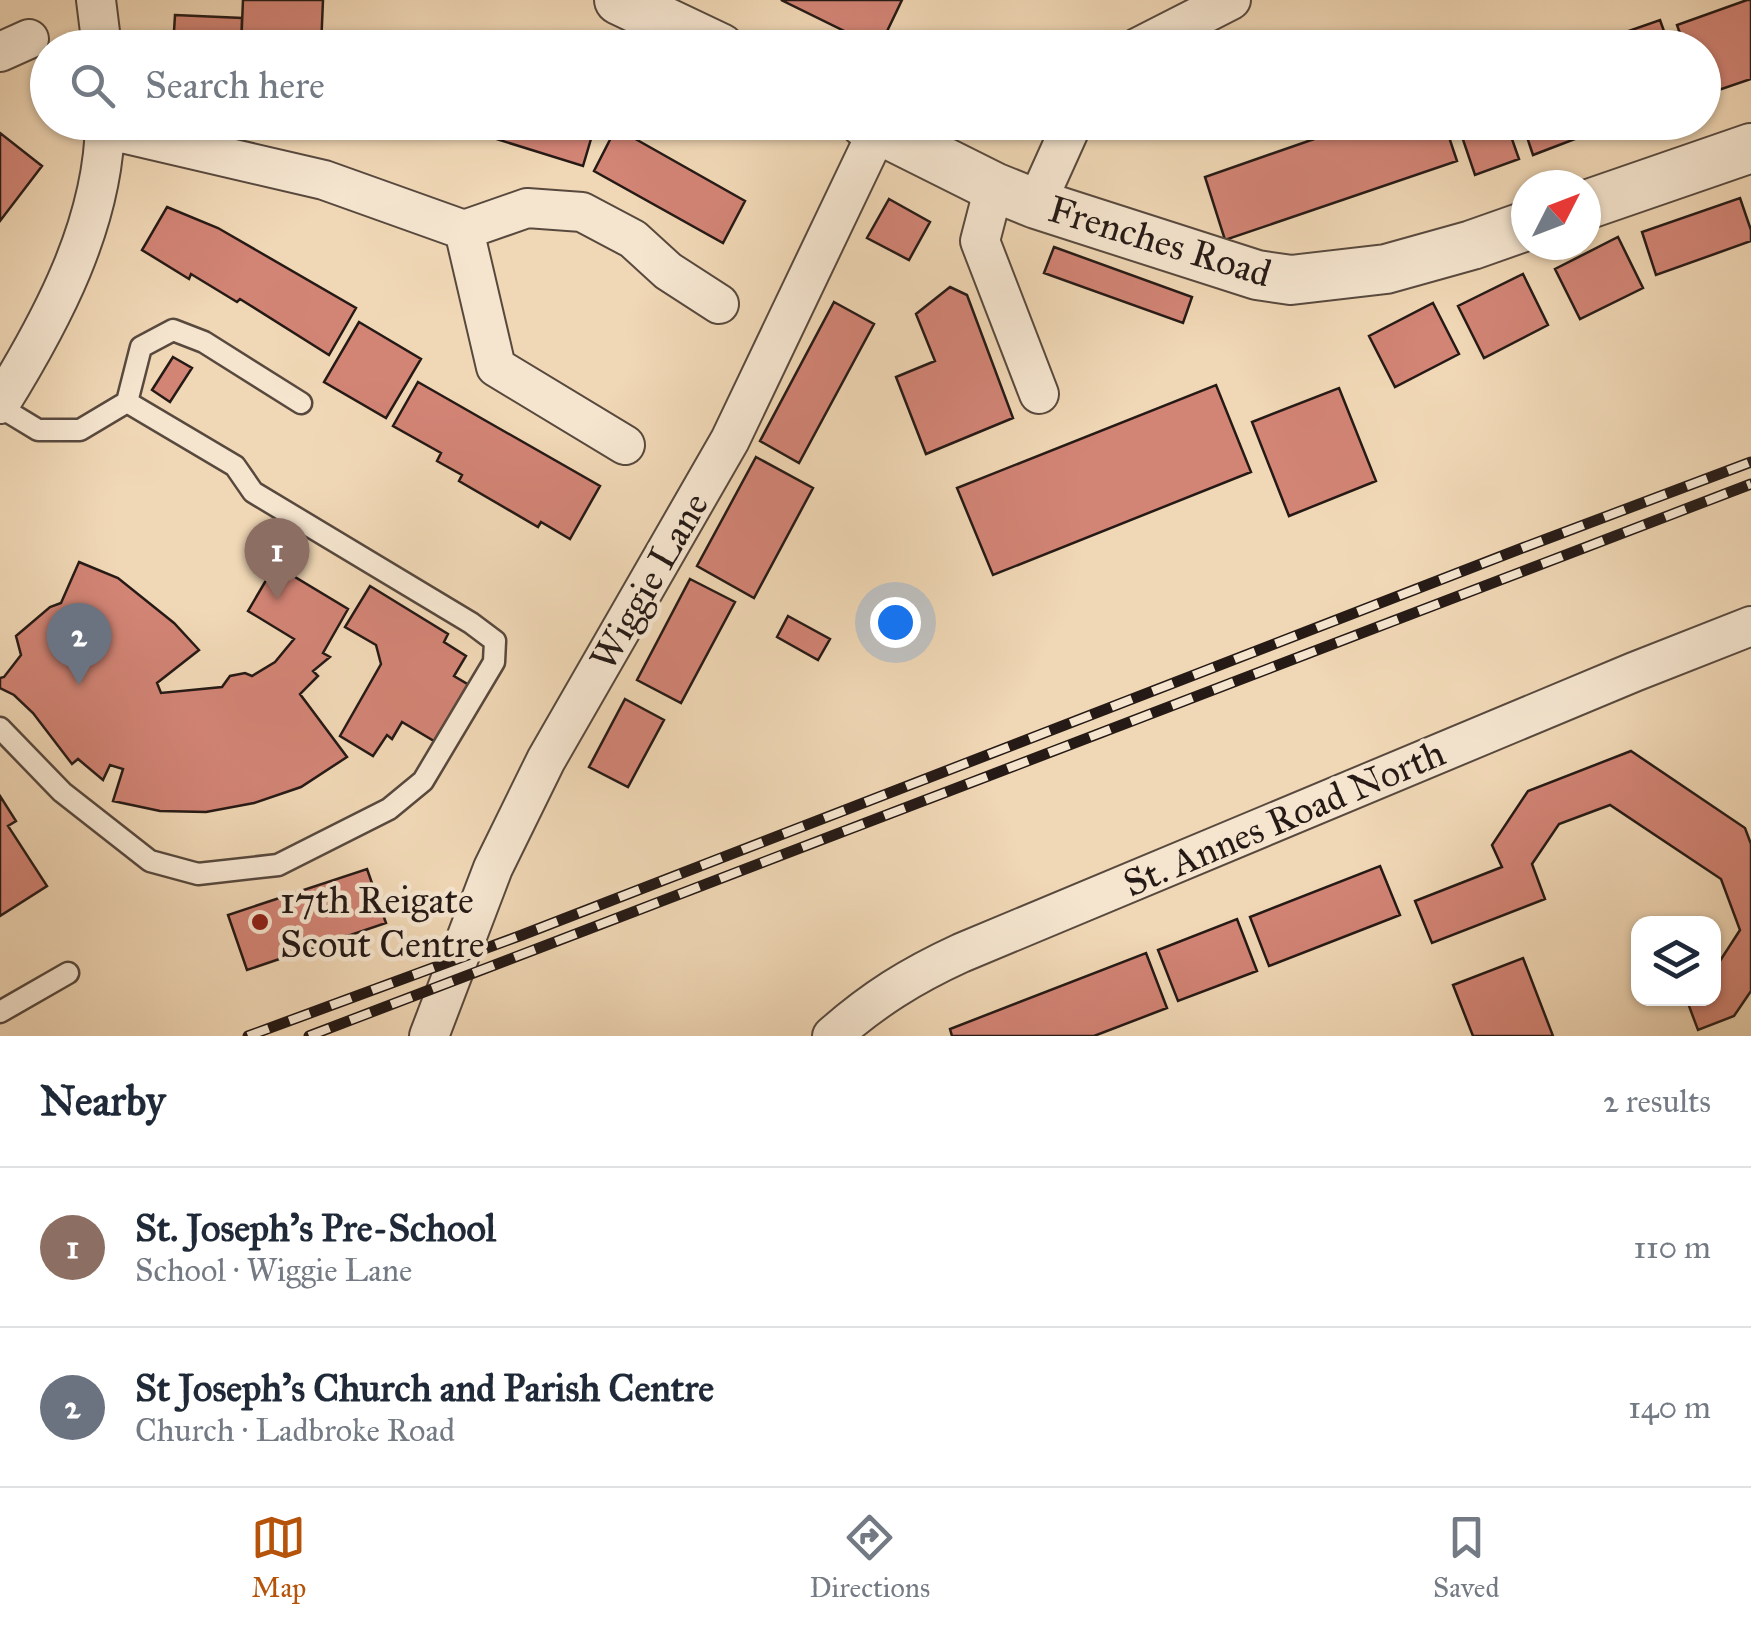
<!DOCTYPE html>
<meta charset="utf-8">
<style>
body{margin:0;font-family:"IM FELL Great Primer",serif;background:#f6f6f7;color:#1f2937}
.controls{position:absolute;right:30px;bottom:30px;display:grid;overflow:hidden;border-radius:20px;box-shadow:0 2px 8px #0004}
.controls button{width:90px;height:90px;display:grid;place-items:center;padding:0;border:0;border-bottom:2px solid #e0e1e3;background:#fff;color:#1f2937;font:50px sans-serif}
.compass{position:absolute;left:1511px;top:170px;width:90px;height:90px;border-radius:50%;background:#fff;box-shadow:0 2px 8px #0004;rotate:48deg}
.you{position:absolute;left:895px;top:622px;width:35px;height:35px;margin:-25px;border:8px solid #fff;border-radius:50%;background:#1a73e8;box-shadow:0 0 0 15px #1a73e833}
.badge{display:grid;place-items:center;width:65px;height:65px;border-radius:50%;background:#b45309;color:#fff;font-size:32px;font-weight:700}
.pin{position:absolute;translate:-50% -82px;filter:drop-shadow(0 2px 5px #0008)}
.pin::after{content:'';position:absolute;top:52px;width:35px;height:30px;background:inherit;clip-path:polygon(0 0,100% 0,50% 100%)}
.list{margin:0;padding:0;list-style:none}
h2{display:flex;justify-content:space-between;align-items:center;height:130px;margin:0;padding:0 40px;font-size:42px}
h2 small{font-size:32px;font-weight:400;color:#747a83}
.list li{display:grid;grid-template-columns:65px 1fr auto;gap:30px;align-items:center;box-sizing:border-box;height:160px;padding:0 40px;border-top:2px solid #e0e1e3}
.list b{display:block;font-size:38px;white-space:nowrap}
.list p{margin:0;font-size:32px;white-space:nowrap;color:#747a83}
.list em{font-size:32px;font-style:normal;color:#747a83}
.icon{flex:none;width:55px;height:55px;fill:none;stroke:currentColor;stroke-width:2;stroke-linecap:round;stroke-linejoin:round}
.map{position:relative;flex:none;width:1751px;height:1036px;overflow:hidden}
.search{position:absolute;background:#fff;box-shadow:0 2px 8px #0004;left:30px;right:30px;top:30px;height:110px;display:flex;align-items:center;gap:25px;box-sizing:border-box;padding:0 35px;border-radius:55px;color:#747a83;font-size:38px}
.sheet{height:450px;background:#fff}
nav{display:flex;justify-content:space-around;align-items:center;box-sizing:border-box;height:140px;border-top:2px solid #e0e1e3;background:#fff;font-size:28px;color:#747a83}
nav a{display:grid;justify-items:center;gap:5px}
nav .on{color:#b45309}
.map>svg:first-child{display:block}
.building{fill:#d28475;stroke:#261a16;stroke-width:2.5}
.lines{fill:none;stroke-linecap:round;stroke-linejoin:round}
.service-casing{stroke:#58493e;stroke-width:25}
.minor-casing{stroke:#58493e;stroke-width:42}
.tertiary-casing{stroke:#58493e;stroke-width:52}
.service{stroke:#f5e5cf;stroke-width:20}
.minor{stroke:#f5e5cf;stroke-width:38}
.tertiary{stroke:#f5e5cf;stroke-width:48}
.rail-casing{stroke:#261a16;stroke-width:11}
.rail{stroke:#f5e5cf;stroke-width:8;stroke-dasharray:22;stroke-linecap:butt}
.poi-dot{fill:#8f2418;stroke:#f5e5cf;stroke-width:4}
.labels{text-anchor:middle;dominant-baseline:central;stroke-width:9;stroke-linejoin:round;paint-order:stroke}
.street-label{font-size:38px;fill:#261a16;stroke:#f5e5cf}
.poi-label{font-size:38px;fill:#261a16;stroke:#f5e5cf;text-anchor:start}
</style>
<div class="map">
<svg width="1751" height="1036" viewBox="0 0 1751 1036">
<rect width="100%" height="100%" fill="#f0d7b5"/>
<filter id="stains"><feTurbulence type="fractalNoise" baseFrequency=".002" numOctaves="4"/><feColorMatrix values="0 0 0 0 .2 0 0 0 0 .09 0 0 0 0 .02 0 0 0 .5 -.17"/></filter>
<radialGradient id="worn" r=".72"><stop offset=".6" stop-color="#630" stop-opacity="0"/><stop offset="1" stop-color="#630" stop-opacity=".3"/></radialGradient>
<path class="building" d="M243,0H323L321,48H241Z
M781,0H902L879,48Z
M1747,0H1751V79L1704,95V48H1685L1677,25Z
M175,15L242,18L241,48H173Z
M1660,20L1670,48H1621L1617,35Z
M330,32L385,36L384,48H329Z
M477,122H596L583,166L474,132Z
M1363,122H1444L1457,161L1225,240L1205,177Z
M1457,122H1506L1519,159L1475,175Z
M1522,122H1569L1575,139L1533,155Z
M1584,122H1626L1588,135Z
M616,128L745,201L723,243L594,171Z
M0,133L42,166L0,221Z
M1740,198L1751,230V241L1656,275L1642,232Z
M889,199L930,222L909,260L867,238Z
M167,207L218,228L356,308L329,355L240,299L237,302L191,274L189,279L142,250Z
M1618,237L1643,288L1580,319L1555,269Z
M1054,247L1192,297L1183,323L1044,273Z
M1523,274L1548,325L1484,358L1458,306Z
M950,287L967,295L1013,418L926,454L896,377L935,361L916,314Z
M834,302L874,324L799,463L760,441Z
M1433,303L1459,354L1395,387L1369,336Z
M359,322L421,359L386,418L324,382Z
M173,357L192,368L170,402L152,390Z
M418,382L600,486L570,539L541,522L538,527L459,481L462,475L437,461L441,453L393,426Z
M1216,385L1251,472L993,575L957,488Z
M1339,388L1376,481L1289,516L1252,422Z
M756,457L813,488L754,598L697,566Z
M79,562L118,578L174,623L199,650L157,683L161,693L222,687L230,676L245,673L252,676L275,662L294,639L248,611L275,565L348,609L323,653L330,657L313,671L318,676L300,694L347,757L301,787L254,803L206,812L160,811L113,801L123,769L110,765L103,780L78,759L72,764L33,713L14,695L0,688V678L4,677L21,655L16,636L50,607L61,603Z
M690,579L735,602L681,703L637,680Z
M370,586L448,634L444,642L466,656L454,676L469,685L434,741L402,722L392,739L387,735L373,756L340,736L381,664L376,645L345,627Z
M788,616L830,639L818,660L777,637Z
M625,699L664,720L628,787L589,767Z
M1631,751L1745,828L1751,844V991L1734,1016L1698,1030L1689,1006L1694,998H1714V970L1740,930L1721,879L1610,805L1559,824L1532,864L1545,899L1432,943L1415,901L1502,867L1492,845L1528,791Z
M0,796L16,821L8,826L47,886L0,916Z
M1380,866L1400,915L1269,966L1250,917Z
M367,869L386,923L247,970L228,915Z
M1237,919L1257,971L1178,1001L1158,950Z
M1146,953L1167,1008L1094,1036H952L950,1029Z
M1523,958L1553,1036H1473L1453,985Z"/>
<g class="lines">
<defs>
<path id="service" d="M0,407L38,430H80L127,402L141,347L173,330L204,342L301,403
M0,728L62,792L150,861L198,874L278,865L389,809L423,781L494,662L495,641L471,623L253,492L235,466L127,402
M0,1012L68,973"/>
<path id="minor" d="M96,0L102,48
M1137,48L1231,0
M0,52L29,39
M105,129L324,180L464,230L527,208L582,212L633,239L668,271L719,304
M994,187L980,241L1039,394
M1036,204L1073,122
M464,230L496,367L625,445
M0,404C52,320 104,223 105,122
M429,1036L493,868L546,760L730,440L878,130
M832,1036C874,999 911,976 961,953L1634,672L1751,626"/>
<path id="tertiary" d="M619,0L720,48
M864,122L994,187L1036,204L1257,275L1291,280L1386,269L1472,245L1526,226
M1586,205L1751,148"/>
</defs>
<use href="#service" class="service-casing"/>
<use href="#minor" class="minor-casing"/>
<use href="#tertiary" class="tertiary-casing"/>
<use href="#service" class="service"/>
<use href="#minor" class="minor"/>
<use href="#tertiary" class="tertiary"/>
<defs>
<path id="rail" d="M248,1036L522,935L1525,547L1751,462
M309,1036L1751,484"/>
</defs>
<use href="#rail" class="rail-casing"/>
<use href="#rail" class="rail"/>
</g>
<circle class="poi-dot" cx="260" cy="922" r="10"/>
<g class="labels">
<g class="street-label">
<text transform="translate(1160 241) rotate(17)">Frenches Road</text>
<text transform="translate(649 581) rotate(-60)">Wiggie Lane</text>
<text transform="translate(1284 818) rotate(-23)">St. Annes Road North</text>
</g>
<g class="poi-label">
<text x="280" y="900">17th Reigate<tspan x="280" dy="44">Scout Centre</tspan></text>
</g>
</g>
<rect width="100%" height="100%" filter="url(#stains)"/>
<rect width="100%" height="100%" fill="url(#worn)"/>
</svg>
<div class="controls">
<button><svg class="icon" aria-label="layers" viewBox="0 0 24 24"><path d="M12 4l9 5-9 5-9-5zM3 14l9 5 9-5"/></svg></button>
</div>
<svg class="compass" viewBox="-18 -18 36 36"><path d="M0-13l5 13h-10z" fill="#e53935"/><path d="M0 13l5-13h-10z" fill="#747a83"/></svg>
<div class="you"></div>
<div class="pin badge" style="left:277px;top:600px;background:#8d6e63">1</div>
<div class="pin badge" style="left:79px;top:685px;background:#6b7280">2</div>
<div class="search"><svg class="icon" aria-label="search" viewBox="0 0 24 24"><circle cx="10" cy="10" r="6"/><path d="M15 15l6 6"/></svg>Search here</div>
</div>
<section class="sheet">
<h2>Nearby<small>2 results</small></h2>
<ul class="list">
<li><span class="badge" style="background:#8d6e63">1</span><div><b>St. Joseph's Pre-School</b><p>School · Wiggie Lane</p></div><em>110 m</em></li>
<li><span class="badge" style="background:#6b7280">2</span><div><b>St Joseph's Church and Parish Centre</b><p>Church · Ladbroke Road</p></div><em>140 m</em></li>
</ul>
</section>
<nav>
<a class="on"><svg class="icon" aria-label="map" viewBox="0 0 24 24"><path d="M3 6l6-2 6 2 6-2v14l-6 2-6-2-6 2zM9 4v14M15 6v14"/></svg>Map</a>
<a><svg class="icon" aria-label="directions" viewBox="0 0 24 24"><path d="M12 3l9 9-9 9-9-9zM9 14v-3h6M13 9l2 2-2 2"/></svg>Directions</a>
<a><svg class="icon" aria-label="saved" viewBox="0 0 24 24"><path d="M7 4h10v16l-5-4-5 4z"/></svg>Saved</a>
</nav>
